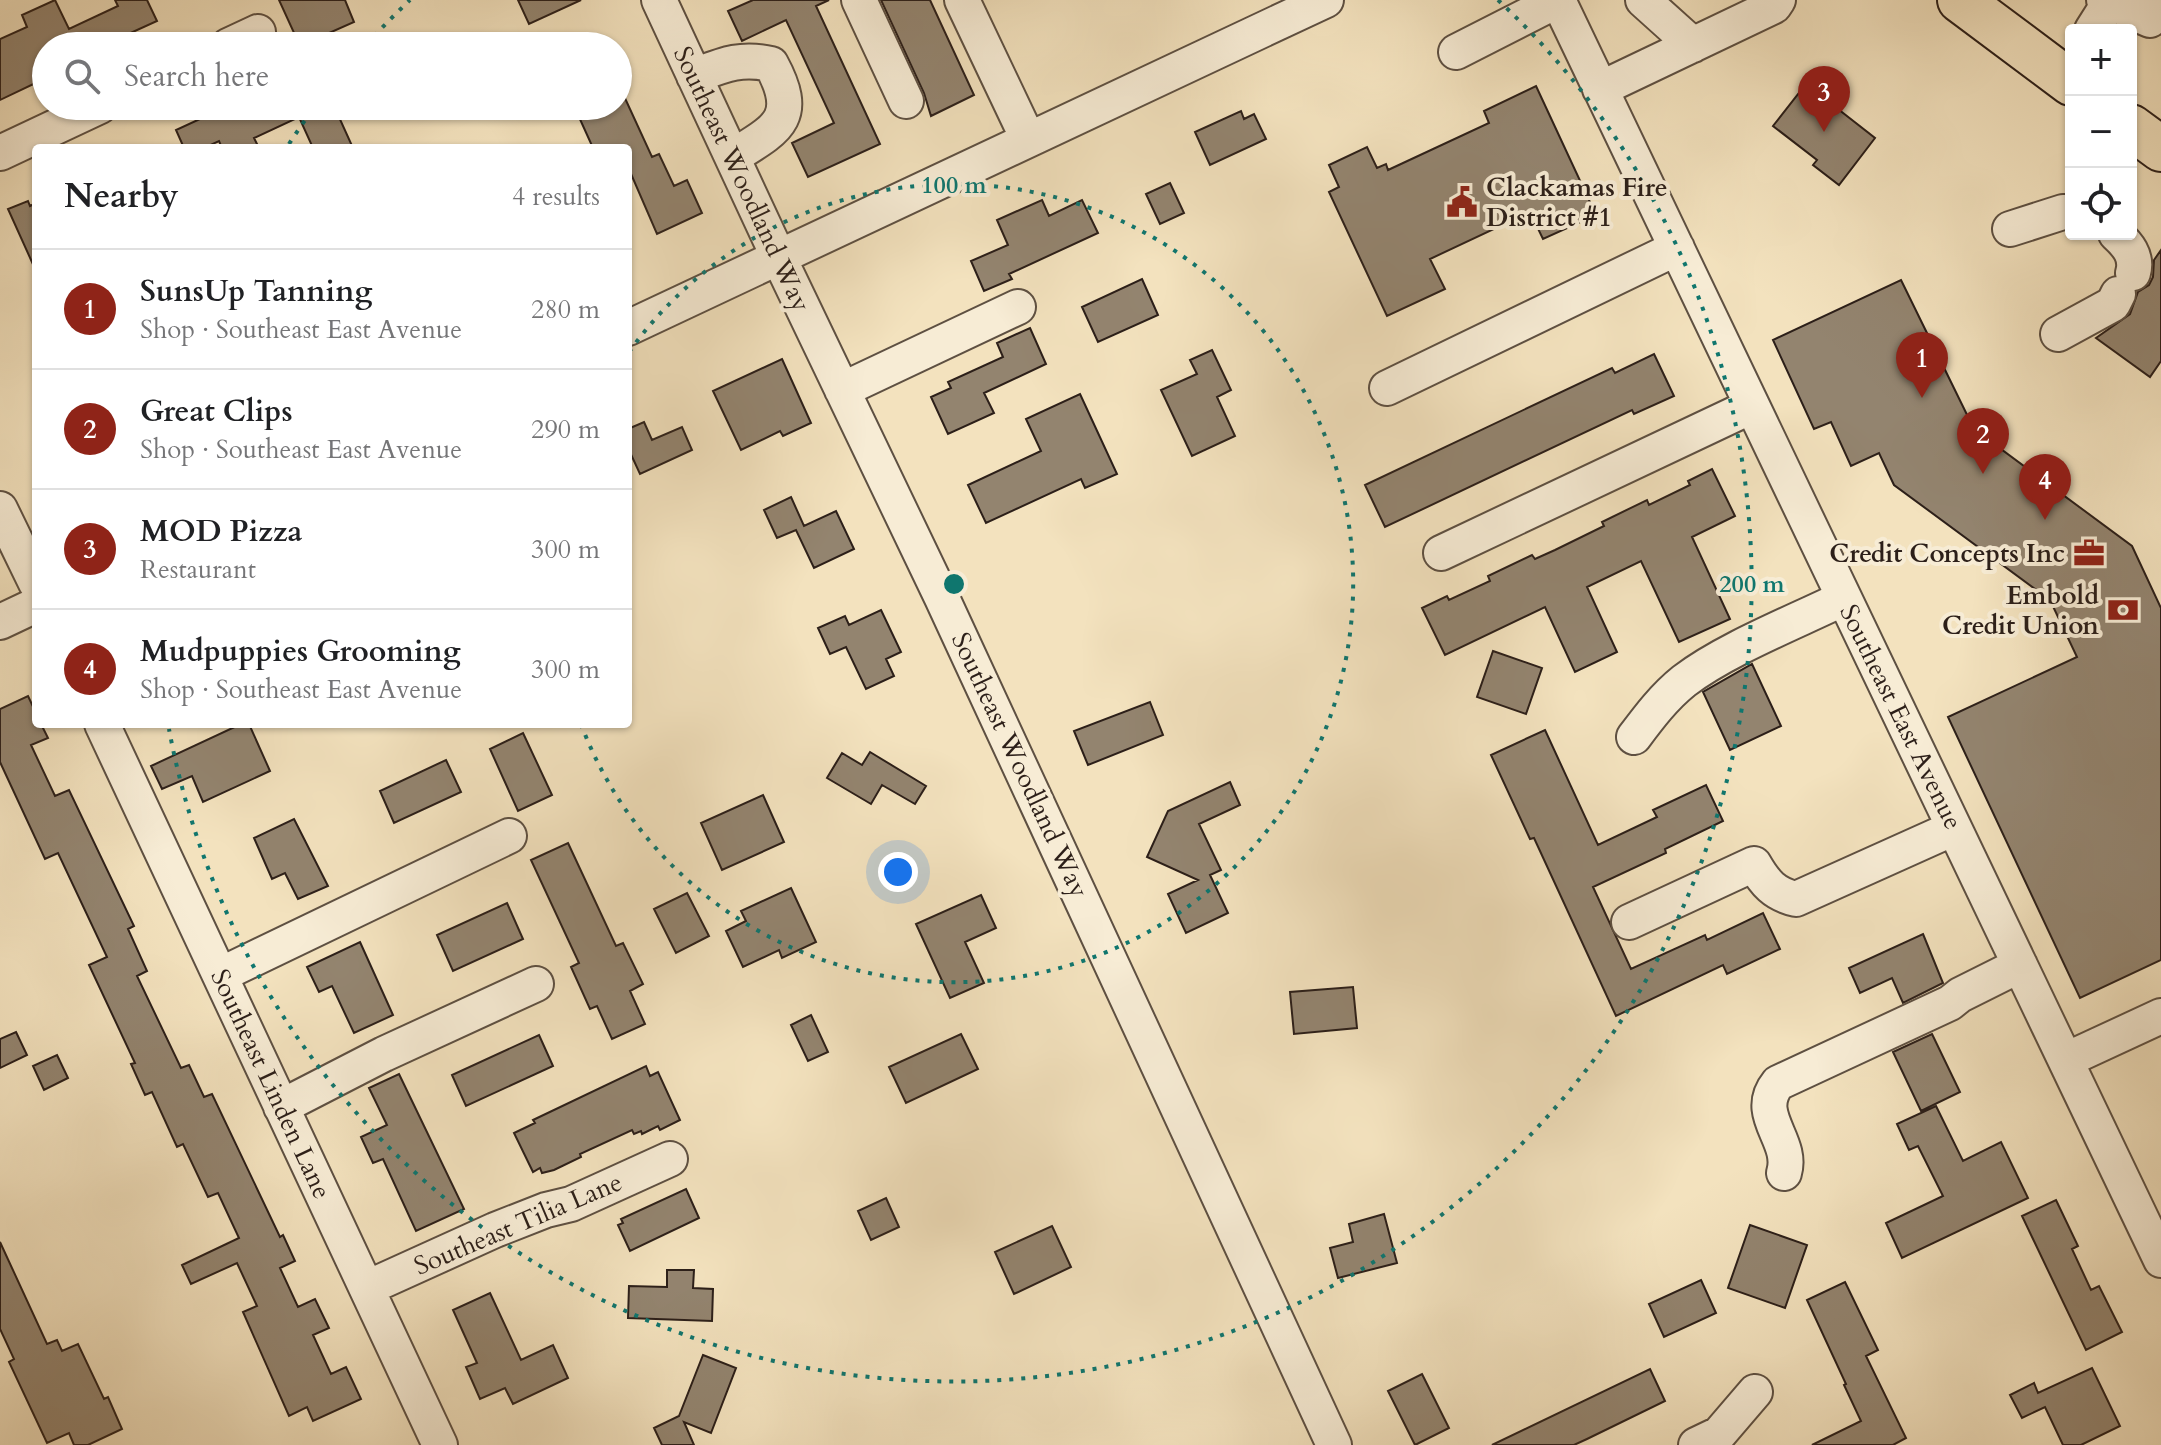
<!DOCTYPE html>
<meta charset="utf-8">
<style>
body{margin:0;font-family:Cardo,serif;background:#f6f6f6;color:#202124}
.controls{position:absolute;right:24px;top:24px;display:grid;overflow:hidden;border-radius:8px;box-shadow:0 2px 6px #0004}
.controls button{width:72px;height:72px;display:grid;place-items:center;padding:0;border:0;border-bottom:2px solid #e0e0e0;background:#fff;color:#202124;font:40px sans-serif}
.you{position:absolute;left:898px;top:872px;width:28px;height:28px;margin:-20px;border:6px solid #fff;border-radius:50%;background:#1a73e8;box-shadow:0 0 0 12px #1a73e833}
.badge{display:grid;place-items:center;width:52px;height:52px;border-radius:50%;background:#8f2418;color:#fff;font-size:26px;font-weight:700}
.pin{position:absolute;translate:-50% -66px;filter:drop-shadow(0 2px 4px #0008)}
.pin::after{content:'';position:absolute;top:42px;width:28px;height:24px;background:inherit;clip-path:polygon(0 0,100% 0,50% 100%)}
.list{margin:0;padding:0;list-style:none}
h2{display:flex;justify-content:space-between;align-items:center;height:104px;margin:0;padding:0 32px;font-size:34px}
h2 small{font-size:26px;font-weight:400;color:#757577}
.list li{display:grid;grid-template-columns:52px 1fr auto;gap:24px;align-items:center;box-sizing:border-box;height:120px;padding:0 32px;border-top:2px solid #e0e0e0}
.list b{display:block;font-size:30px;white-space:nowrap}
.list p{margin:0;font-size:26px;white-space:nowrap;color:#757577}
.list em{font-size:26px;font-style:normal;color:#757577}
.icon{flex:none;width:44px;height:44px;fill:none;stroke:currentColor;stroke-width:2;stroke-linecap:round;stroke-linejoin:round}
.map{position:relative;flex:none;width:2161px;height:1445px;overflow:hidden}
.search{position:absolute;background:#fff;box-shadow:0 2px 6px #0004;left:32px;top:32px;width:600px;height:88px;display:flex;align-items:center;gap:20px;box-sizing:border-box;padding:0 28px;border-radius:44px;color:#757577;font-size:30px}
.panel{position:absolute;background:#fff;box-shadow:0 2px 6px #0004;left:32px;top:144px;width:600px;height:584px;border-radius:8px}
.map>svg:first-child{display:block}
.building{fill:#93846f;stroke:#2c1f19;stroke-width:2}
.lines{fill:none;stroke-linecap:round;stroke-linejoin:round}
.minor-casing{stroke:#5e5042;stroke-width:38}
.major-casing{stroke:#2c1f19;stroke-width:48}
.minor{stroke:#f7ecd5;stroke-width:34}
.major{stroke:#f3e2be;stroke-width:44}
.ring{fill:none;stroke:#0f766e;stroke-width:4;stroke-dasharray:4 8}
.labels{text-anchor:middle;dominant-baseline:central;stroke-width:8;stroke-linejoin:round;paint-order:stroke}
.street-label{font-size:26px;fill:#2c1f19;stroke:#f7ecd5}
.poi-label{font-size:26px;font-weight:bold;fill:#2c1f19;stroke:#f7ecd5;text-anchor:end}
.centre{fill:#0f766e;stroke:#f7ecd5;stroke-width:4}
.ring-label{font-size:24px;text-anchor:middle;font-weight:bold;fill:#0f766e;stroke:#f7ecd5;stroke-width:8;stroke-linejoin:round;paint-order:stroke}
</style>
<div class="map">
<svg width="2161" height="1445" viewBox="0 0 2161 1445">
<rect width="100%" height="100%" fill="#f3e2be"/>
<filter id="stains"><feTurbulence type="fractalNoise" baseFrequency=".0025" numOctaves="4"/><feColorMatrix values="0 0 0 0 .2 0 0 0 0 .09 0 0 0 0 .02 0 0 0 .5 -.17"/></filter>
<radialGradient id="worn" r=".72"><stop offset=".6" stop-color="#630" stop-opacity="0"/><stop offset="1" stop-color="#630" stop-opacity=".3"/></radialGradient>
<path class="building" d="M55,0L69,29L118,6L115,0H147L157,21L102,46H46V78L0,100V39L27,27L22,15Z
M279,0H345L354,22L300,46Z
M518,0H581L529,24Z
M753,0H829L816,6L880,144L808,177L792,143L834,123L786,20L742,41L728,11Z
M881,0H930L974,95L931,116L924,93Z
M618,83L652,157L659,154L674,186L687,180L702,213L657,234L628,167V148H593L574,106H618Z
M1806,84L1875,138L1839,185L1813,165L1817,160L1773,126Z
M1536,86L1596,215L1543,239L1530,212L1430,259L1445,289L1387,316L1329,192L1339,187L1329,165L1367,147L1377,168L1386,164L1388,170L1489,123L1484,111Z
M228,106H334L353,148H313L299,117L254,138L259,148H222L219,141L204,148H184L176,130Z
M1241,111L1244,119L1254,114L1266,139L1210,165L1195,132Z
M1170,183L1184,213L1160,224L1146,194Z
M1042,200L1049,216L1082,200L1098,233L1009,274L1012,279L984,291L971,261L1008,245L997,220Z
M28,201L30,206L36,203V271L8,209Z
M2161,250V361L2150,377L2096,338L2130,314L2138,292L2149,285L2153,277L2154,260Z
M1142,279L1158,315L1098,342L1082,307Z
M1901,280L1974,429L2132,546L2161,608V960L2080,998L1948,717L2077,657L2050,600L1894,485L1879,453L1851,466L1831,422L1814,429L1773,340Z
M1030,328L1046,364L984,393L994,413L948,434L931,397L951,388L948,382L1003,357L997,343Z
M1212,350L1231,390L1217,397L1235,436L1192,456L1161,390L1197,374L1190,360Z
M1654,354L1674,396L1634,414L1632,410L1385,527L1365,485L1612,368L1615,373Z
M782,359L811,423L783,436L780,431L741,450L713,391Z
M1080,394L1117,474L1085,488L1081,479L986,523L968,485L1041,451L1026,419Z
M644,422L652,440L682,427L692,450L640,474L628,448V429Z
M1712,469L1735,516L1692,537L1730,619L1679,642L1641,561L1587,587L1617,652L1575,672L1545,607L1445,655L1422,608L1447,596L1449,600L1490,581L1488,576L1532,555L1535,559L1555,550L1604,526L1602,522L1647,500L1649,505L1690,485L1688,481Z
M791,497L804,526L836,511L854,549L814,568L796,530L777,538L764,510Z
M881,610L901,652L886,659L894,676L866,689L846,647L830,654L818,628L845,616L849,625Z
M1493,651L1542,668L1526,714L1477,697Z
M1752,664L1781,726L1730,750L1703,692Z
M28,696L36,713V724H41L48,738L31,745L55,796L69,790L134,926L128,929L147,971L137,976L181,1068L189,1065L204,1097L212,1094L280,1237L283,1235L295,1261L280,1268L298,1307L315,1299L329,1328L313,1335L331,1374L346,1367L361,1399L313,1421L307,1407L289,1416L243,1312L257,1306L237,1263L191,1284L182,1265L239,1238L218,1193L208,1197L183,1144L177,1147L152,1092L145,1095L131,1064L135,1063L89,965L107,957L58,853L45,859L0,762V709Z
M1150,702L1163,735L1088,765L1074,731Z
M241,724H249L270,771L203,802L192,776L162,789L151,766Z
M1545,730L1598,845L1657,817L1653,810L1706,785L1723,821L1665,849L1666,853L1593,887L1631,969L1705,935L1707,940L1763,913L1780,949L1727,974L1723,965L1616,1016L1534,838L1530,839L1491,755Z
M523,733L552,795L518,811L490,749Z
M870,752L926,786L915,804L882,785L871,804L827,778L842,753L862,765Z
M446,760L461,792L394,823L380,791Z
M1230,782L1240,805L1199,824L1221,870L1210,875L1228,913L1186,933L1168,894L1198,880L1147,857L1168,811Z
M763,795L784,842L722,870L701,823Z
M294,819L328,886L298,899L285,873L272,879L254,838Z
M568,843L616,946L623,943L643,984L630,991L645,1024L612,1039L597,1006L590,1009L571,967L579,963L531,860Z
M791,888L816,942L782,958L779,950L743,967L726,931L746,921L741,911Z
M687,893L709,936L676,953L654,909Z
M981,895L996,928L965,942L984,983L950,998L916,924Z
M507,903L523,939L453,971L437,935Z
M1923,934L1943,983L1903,1003L1892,978L1860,993L1849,968Z
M360,942L393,1015L354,1033L332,986L319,992L307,967Z
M1353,987L1357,1028L1294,1034L1290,992Z
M811,1015L828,1052L808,1061L791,1025Z
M16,1032L27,1055L0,1068V1039Z
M961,1034L978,1069L906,1103L889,1067Z
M1932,1034L1960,1092L1921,1111L1893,1052Z
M539,1035L553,1066L466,1106L452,1075Z
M57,1055L68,1078L44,1090L33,1066Z
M646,1066L650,1076L658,1072L680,1120L660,1130L658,1126L642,1134L641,1131L634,1134L632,1130L580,1154L581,1157L554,1170L542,1173L540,1168L533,1172L514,1133L535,1123L533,1120Z
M399,1074L464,1209L416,1231L383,1159L373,1163L361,1137L387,1125L369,1088Z
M1936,1106L1963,1161L2001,1142L2028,1198L1902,1258L1886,1223L1943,1196L1918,1146L1909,1150L1897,1124Z
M686,1189L699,1218L630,1251L618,1225L623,1223L621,1219Z
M886,1198L899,1227L871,1240L858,1211Z
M2056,1200L2078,1246L2072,1249L2091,1290L2099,1286L2122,1332L2086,1350L2022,1216Z
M1384,1214L1397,1263L1338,1278L1330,1248L1353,1242L1349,1224Z
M1750,1225L1807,1245L1785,1308L1728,1288Z
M1052,1226L1071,1267L1014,1294L995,1252Z
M0,1242L47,1344L57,1340L62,1351L78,1344L104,1399L108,1397L122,1429L88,1445H74L69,1433L47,1443L9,1362L14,1359L0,1329Z
M667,1270H694L693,1288L713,1289L712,1321L628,1318L629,1286L667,1287Z
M1701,1280L1716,1313L1664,1337L1649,1304Z
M1845,1282L1878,1350L1866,1356L1906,1438L1893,1445H1812L1861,1421L1844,1385L1846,1384L1807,1300Z
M490,1293L521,1360L553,1345L568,1378L513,1404L505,1388L480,1399L466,1367L477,1363L453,1310Z
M703,1355L736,1368L711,1433L684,1422L694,1445H662L654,1428L679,1416Z
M2092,1368L2120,1426L2081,1445H2063L2045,1407L2022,1418L2010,1395L2034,1383L2038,1393Z
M1650,1369L1665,1401L1587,1439L1574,1445H1492Z
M1422,1374L1449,1428L1415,1445L1388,1391Z"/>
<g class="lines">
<defs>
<path id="minor" d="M659,0L779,258L942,598L1334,1445
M859,0L906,101
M962,0L1028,139
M1558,0L2161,1260
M1643,0L1693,45
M2104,0L2150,20L2161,0
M2092,30L2111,0
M228,46L258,32
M1456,52L1558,0
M694,76C723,65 740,57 771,64C801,119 777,129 732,157
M1600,89L1774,6L1778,0
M0,153L100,106
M2010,229L2063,212H2071
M2116,234C2127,244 2138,256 2133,273
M628,328L1326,0
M2058,334L2113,304L2118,294
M1387,388L1677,248
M842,390L1018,307
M0,509L36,583
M1441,553L1752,406
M0,622L36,605
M102,724L440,1445
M1634,737C1649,717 1664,697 1684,681C1726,649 1795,622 1844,598
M1629,922L1754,864C1765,883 1774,894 1796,899L1954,828
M220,975L509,836
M2066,1060L2161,1016
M281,1107L384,1054L536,984
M1784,1173C1794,1140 1752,1115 1778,1083L1950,1003L1960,995L2020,965
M367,1288L495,1230L546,1210L571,1204L670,1159
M1696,1445L1719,1434L1755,1392"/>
<path id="major" d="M1960,0L2071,83
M2131,127L2161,149"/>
</defs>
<use href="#minor" class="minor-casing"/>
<use href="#major" class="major-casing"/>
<use href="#minor" class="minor"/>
<use href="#major" class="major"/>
</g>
<g class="ring">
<path d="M629 352A399 399 0 1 1 582 727"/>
<path d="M289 144A798 798 0 0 1 313 109M366 45A798 798 0 0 1 410 0M1498 0A798 798 0 1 1 169 729"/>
</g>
<defs>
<symbol id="civic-bare" viewBox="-9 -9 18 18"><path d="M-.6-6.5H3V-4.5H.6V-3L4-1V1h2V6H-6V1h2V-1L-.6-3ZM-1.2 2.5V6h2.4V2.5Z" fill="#8f2418" stroke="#f7ecd5" stroke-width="2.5" paint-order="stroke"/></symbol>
<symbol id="office-bare" viewBox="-9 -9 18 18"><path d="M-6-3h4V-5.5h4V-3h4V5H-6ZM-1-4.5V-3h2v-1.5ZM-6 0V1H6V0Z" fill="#8f2418" stroke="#f7ecd5" stroke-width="2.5" paint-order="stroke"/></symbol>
<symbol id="bank-bare" viewBox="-9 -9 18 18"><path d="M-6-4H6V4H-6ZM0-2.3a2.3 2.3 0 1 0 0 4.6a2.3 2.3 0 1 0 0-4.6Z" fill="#8f2418" stroke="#f7ecd5" stroke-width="2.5" paint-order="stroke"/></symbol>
</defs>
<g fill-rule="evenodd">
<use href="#civic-bare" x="1440" y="180" width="44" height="44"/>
<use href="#office-bare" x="2067" y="531" width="44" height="44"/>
<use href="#bank-bare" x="2101" y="588" width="44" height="44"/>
</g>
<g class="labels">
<g class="street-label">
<text transform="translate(742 179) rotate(65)">Southeast Woodland Way</text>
<text transform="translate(1901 717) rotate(64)">Southeast East Avenue</text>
<text transform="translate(1020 765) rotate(65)">Southeast Woodland Way</text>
<text transform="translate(271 1084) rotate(65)">Southeast Linden Lane</text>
<text transform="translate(518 1224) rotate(-23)">Southeast Tilia Lane</text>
</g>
<g class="poi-label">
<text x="1486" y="187" text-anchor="start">Clackamas Fire<tspan x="1486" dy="30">District #1</tspan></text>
<text x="2065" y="553">Credit Concepts Inc</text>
<text x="2099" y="595">Embold<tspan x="2099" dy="30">Credit Union</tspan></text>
</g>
</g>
<circle cx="954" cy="584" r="12" class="centre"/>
<g class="ring-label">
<text x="954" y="193">100 m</text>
<text x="1752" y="592">200 m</text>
</g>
<rect width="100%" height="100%" filter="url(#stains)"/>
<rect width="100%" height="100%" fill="url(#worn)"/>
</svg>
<div class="controls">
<button>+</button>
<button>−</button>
<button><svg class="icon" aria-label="locate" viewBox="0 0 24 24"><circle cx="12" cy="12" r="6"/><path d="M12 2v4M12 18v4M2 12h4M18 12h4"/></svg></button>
</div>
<div class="you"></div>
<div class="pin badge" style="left:1922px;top:398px">1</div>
<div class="pin badge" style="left:1983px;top:474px">2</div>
<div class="pin badge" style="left:1824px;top:132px">3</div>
<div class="pin badge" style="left:2045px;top:520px">4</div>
<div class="search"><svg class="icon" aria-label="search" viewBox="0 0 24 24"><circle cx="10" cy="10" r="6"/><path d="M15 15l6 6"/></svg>Search here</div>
<section class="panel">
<h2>Nearby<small>4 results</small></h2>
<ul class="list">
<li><span class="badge">1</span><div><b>SunsUp Tanning</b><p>Shop · Southeast East Avenue</p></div><em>280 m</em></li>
<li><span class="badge">2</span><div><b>Great Clips</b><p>Shop · Southeast East Avenue</p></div><em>290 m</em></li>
<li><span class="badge">3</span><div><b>MOD Pizza</b><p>Restaurant</p></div><em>300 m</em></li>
<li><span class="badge">4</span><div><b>Mudpuppies Grooming</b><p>Shop · Southeast East Avenue</p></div><em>300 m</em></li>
</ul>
</section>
</div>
